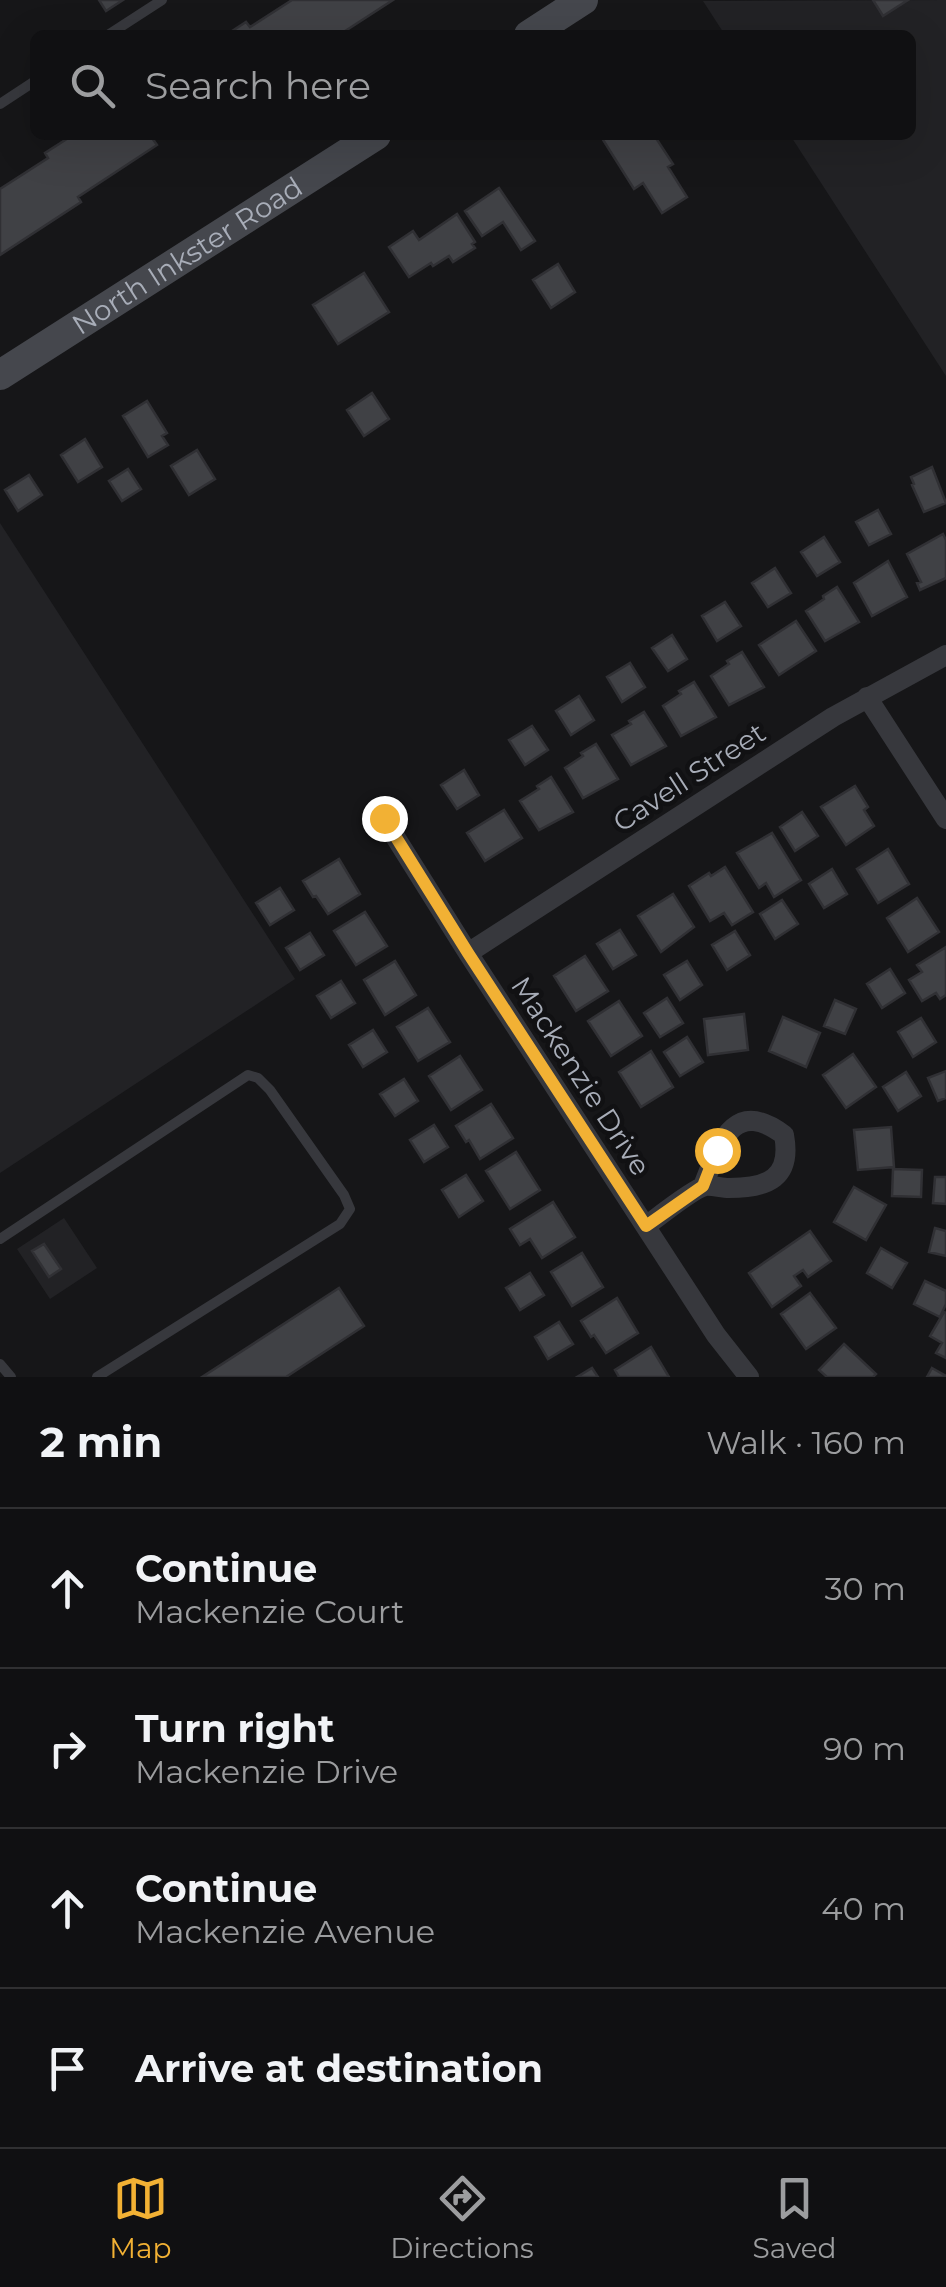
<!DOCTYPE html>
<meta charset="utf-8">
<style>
body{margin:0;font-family:Montserrat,sans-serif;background:#1e1e20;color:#f1f3f6}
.stop{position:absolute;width:30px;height:30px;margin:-22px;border:8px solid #f2b134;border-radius:50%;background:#fff}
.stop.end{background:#f2b134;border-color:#fff;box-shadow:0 2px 10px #0008}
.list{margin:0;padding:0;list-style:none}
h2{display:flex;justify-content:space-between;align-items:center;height:130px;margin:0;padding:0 40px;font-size:42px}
h2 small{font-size:32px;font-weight:400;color:#9c9d9f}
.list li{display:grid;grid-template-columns:65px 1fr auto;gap:30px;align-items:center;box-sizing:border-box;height:160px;padding:0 40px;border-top:2px solid #303032}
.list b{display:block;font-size:38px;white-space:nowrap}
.list p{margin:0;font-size:32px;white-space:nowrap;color:#9c9d9f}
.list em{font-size:32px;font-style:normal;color:#9c9d9f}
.icon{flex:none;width:55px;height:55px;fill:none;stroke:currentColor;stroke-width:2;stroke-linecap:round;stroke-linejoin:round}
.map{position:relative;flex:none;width:946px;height:1377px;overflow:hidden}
.search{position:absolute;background:#101012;box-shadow:0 10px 40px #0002;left:30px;right:30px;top:30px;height:110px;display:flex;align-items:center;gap:25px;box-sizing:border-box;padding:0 35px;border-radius:15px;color:#9c9d9f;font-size:38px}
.sheet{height:770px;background:#101012}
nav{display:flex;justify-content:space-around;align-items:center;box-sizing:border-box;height:140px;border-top:2px solid #303032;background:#101012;font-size:28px;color:#9c9d9f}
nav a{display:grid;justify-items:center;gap:5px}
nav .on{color:#f2b134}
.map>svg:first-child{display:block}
.built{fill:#222225}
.building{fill:#404145;stroke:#303034;stroke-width:2.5}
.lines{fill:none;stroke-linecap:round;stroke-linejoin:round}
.service{stroke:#37383d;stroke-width:10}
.minor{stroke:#37383d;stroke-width:20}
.secondary{stroke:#45474d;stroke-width:30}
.route{stroke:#f2b134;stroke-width:12}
.labels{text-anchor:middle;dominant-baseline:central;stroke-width:9;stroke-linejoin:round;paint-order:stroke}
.street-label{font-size:28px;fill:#a8adb8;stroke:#111113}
</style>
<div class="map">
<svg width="946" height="1377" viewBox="0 0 946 1377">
<rect width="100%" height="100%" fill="#161618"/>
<path class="built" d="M946,0V376L790,135H911V35H725L703,1Z
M0,523L295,979L0,1173Z
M64,1218L97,1268L50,1299L17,1249Z"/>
<path class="building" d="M99,0H123L106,11Z
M292,0H393L339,35H226L246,22L250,27Z
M873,0H908L883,16Z
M73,135H150L157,145L78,197L81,202L0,255V189L48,158L45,153Z
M600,135H654L673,164L668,167L687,197L662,213L643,183L634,189Z
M499,188L535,241L521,250L503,222L482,236L465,211Z
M457,214L475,242L472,244L475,248L453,262L449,256L433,266L431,263L409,277L389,247L413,231L419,240Z
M558,264L575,292L551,308L533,280Z
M364,273L389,312L338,344L313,305Z
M372,393L389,419L364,436L347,410Z
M147,401L167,433L162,436L168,445L148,457L123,416Z
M85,439L102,467L78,482L61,455Z
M197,450L215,479L189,495L171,466Z
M932,467L946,503L924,512L912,485L914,484L911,477Z
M128,469L141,489L122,501L109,481Z
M29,475L42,495L18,511L5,490Z
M878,510L891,534L869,545L856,522Z
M943,534L946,540V578L920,590L917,583L921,582L907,554Z
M824,537L840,562L817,576L801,552Z
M888,561L907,597L872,616L854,583Z
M775,568L791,593L768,607L752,583Z
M837,587L859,622L825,641L806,611L824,599L823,596Z
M725,602L741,626L717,641L702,616Z
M796,621L816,651L779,675L759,645Z
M672,635L687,659L668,671L652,648Z
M742,652L764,687L729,705L711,676L729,664L727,661Z
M630,663L645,687L622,702L607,677Z
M694,682L716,717L681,736L663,706L681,694L679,691Z
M579,696L594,720L571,735L556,711Z
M644,712L666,746L631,765L612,735L631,724L629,721Z
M532,726L548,750L525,765L509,740Z
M596,744L618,779L583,798L565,768L583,756L581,753Z
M464,770L479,795L457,809L441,785Z
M551,777L573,812L539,830L520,801L539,789L537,786Z
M855,786L868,807L864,810L874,826L846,845L821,807Z
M504,810L522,838L485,861L467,833Z
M802,812L818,836L795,851L780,827Z
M772,833L801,880L774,897L766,883L759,888L737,853Z
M888,849L909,884L878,903L857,869Z
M339,859L360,894L328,914L316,896L313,897L303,881Z
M725,867L753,912L732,925L724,913L710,921L689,886L709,873L711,876Z
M832,869L847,894L824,908L809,884Z
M280,888L294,910L270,925L256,903Z
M673,894L694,927L661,952L638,916Z
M917,898L939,932L908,952L887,918Z
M782,900L798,924L775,939L760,914Z
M365,912L387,946L356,965L334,931Z
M620,930L636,955L613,969L597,944Z
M735,931L750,955L727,970L712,945Z
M310,933L324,955L300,970L286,948Z
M946,947V995L940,999L936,993L922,1001L909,980L922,972L917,965Z
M585,956L608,991L576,1011L554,976Z
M395,961L416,995L385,1015L364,980Z
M687,961L702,985L680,1000L664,975Z
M890,969L905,993L882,1008L867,984Z
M341,981L355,1003L331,1018L317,996Z
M667,998L683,1023L660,1037L644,1013Z
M835,1000L856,1009L845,1034L824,1026Z
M619,1001L642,1036L611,1056L588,1021Z
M428,1008L450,1042L418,1061L397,1027Z
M744,1014L748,1050L708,1055L704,1019Z
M783,1017L820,1033L806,1067L769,1051Z
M921,1018L936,1042L913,1057L898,1032Z
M373,1030L387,1052L363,1067L349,1045Z
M687,1037L703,1062L680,1076L664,1052Z
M651,1051L673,1087L641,1107L619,1072Z
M853,1054L876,1087L846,1108L823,1075Z
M460,1056L482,1090L451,1110L429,1076Z
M946,1071V1098L938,1101L928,1078Z
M906,1072L921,1096L898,1111L883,1087Z
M404,1079L418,1101L395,1116L380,1094Z
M491,1104L513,1138L480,1159L469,1140L466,1142L456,1126Z
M434,1125L448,1147L424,1162L410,1140Z
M891,1127L894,1167L858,1170L854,1130Z
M516,1152L540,1190L510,1209L486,1171Z
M893,1169L922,1170L921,1197L892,1196Z
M466,1175L483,1201L459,1217L442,1190Z
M935,1177H946V1204L933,1203Z
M854,1187L886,1205L866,1240L834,1222Z
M553,1202L575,1237L542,1258L530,1239L520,1245L510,1229Z
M935,1228L946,1231V1256L929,1252Z
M810,1231L831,1261L808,1277L803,1270L794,1276L801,1286L772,1307L749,1273Z
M44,1244L61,1269L49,1277L32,1251Z
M881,1248L907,1263L892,1288L867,1273Z
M582,1253L603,1287L572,1306L551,1272Z
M530,1273L544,1295L520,1310L506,1288Z
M925,1281L946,1291V1304L940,1317L914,1304Z
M339,1288L364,1326L286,1377H202Z
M810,1293L836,1328L806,1349L781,1314Z
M617,1298L638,1333L606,1353L594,1335L591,1337L581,1321Z
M944,1312L946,1313V1358L936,1353L942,1343L930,1336Z
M559,1322L573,1344L548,1359L535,1337Z
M844,1344L876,1374L873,1377H827L819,1370Z
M651,1347L669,1377H619L615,1370Z
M592,1368L598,1377H577Z
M932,1368L946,1376V1377H927Z"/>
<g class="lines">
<path class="service" d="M108,35L162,0
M0,104L35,81
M0,1239L248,1075L258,1078L270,1090L344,1195L350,1209L340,1224L97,1377
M0,1364L11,1377"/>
<path class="minor" d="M867,697L946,819
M384,819L468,953L716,1335L749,1377
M468,953L833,717L946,655
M646,1226C658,1217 693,1189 705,1186C712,1185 721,1188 729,1188C768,1188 792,1178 784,1135C732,1096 719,1146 703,1186"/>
<g class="secondary">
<path d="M529,35L583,0"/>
<path id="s1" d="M0,375L376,135"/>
</g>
</g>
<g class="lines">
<path class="route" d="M384,818L468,953L646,1226L703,1186L717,1150"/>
</g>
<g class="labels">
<g class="street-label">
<text stroke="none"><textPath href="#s1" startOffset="222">North Inkster Road</textPath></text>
<text transform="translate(689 777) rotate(-33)">Cavell Street</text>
<text transform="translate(581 1076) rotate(57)">Mackenzie Drive</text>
</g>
</g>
</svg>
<div class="stop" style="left:717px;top:1150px"></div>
<div class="stop end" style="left:384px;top:818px"></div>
<div class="search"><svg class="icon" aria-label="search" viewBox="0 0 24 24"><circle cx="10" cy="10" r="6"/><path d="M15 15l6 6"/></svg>Search here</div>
</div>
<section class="sheet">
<h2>2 min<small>Walk · 160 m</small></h2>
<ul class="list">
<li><svg class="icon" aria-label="ahead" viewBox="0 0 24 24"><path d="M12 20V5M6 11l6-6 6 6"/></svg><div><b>Continue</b><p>Mackenzie Court</p></div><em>30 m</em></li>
<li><svg class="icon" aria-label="right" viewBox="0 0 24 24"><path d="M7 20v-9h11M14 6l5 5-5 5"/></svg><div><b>Turn right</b><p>Mackenzie Drive</p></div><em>90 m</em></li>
<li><svg class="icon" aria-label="ahead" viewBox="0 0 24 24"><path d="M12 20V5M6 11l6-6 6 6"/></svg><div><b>Continue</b><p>Mackenzie Avenue</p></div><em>40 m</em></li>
<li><svg class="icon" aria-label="arrive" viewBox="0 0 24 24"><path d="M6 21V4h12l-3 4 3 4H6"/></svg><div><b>Arrive at destination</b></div></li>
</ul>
</section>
<nav>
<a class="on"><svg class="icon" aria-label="map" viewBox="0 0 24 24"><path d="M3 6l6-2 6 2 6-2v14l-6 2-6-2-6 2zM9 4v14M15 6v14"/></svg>Map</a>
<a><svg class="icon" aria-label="directions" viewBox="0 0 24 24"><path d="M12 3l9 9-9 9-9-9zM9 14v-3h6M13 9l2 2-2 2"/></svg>Directions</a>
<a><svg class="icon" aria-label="saved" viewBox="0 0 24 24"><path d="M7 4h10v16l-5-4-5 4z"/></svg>Saved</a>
</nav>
